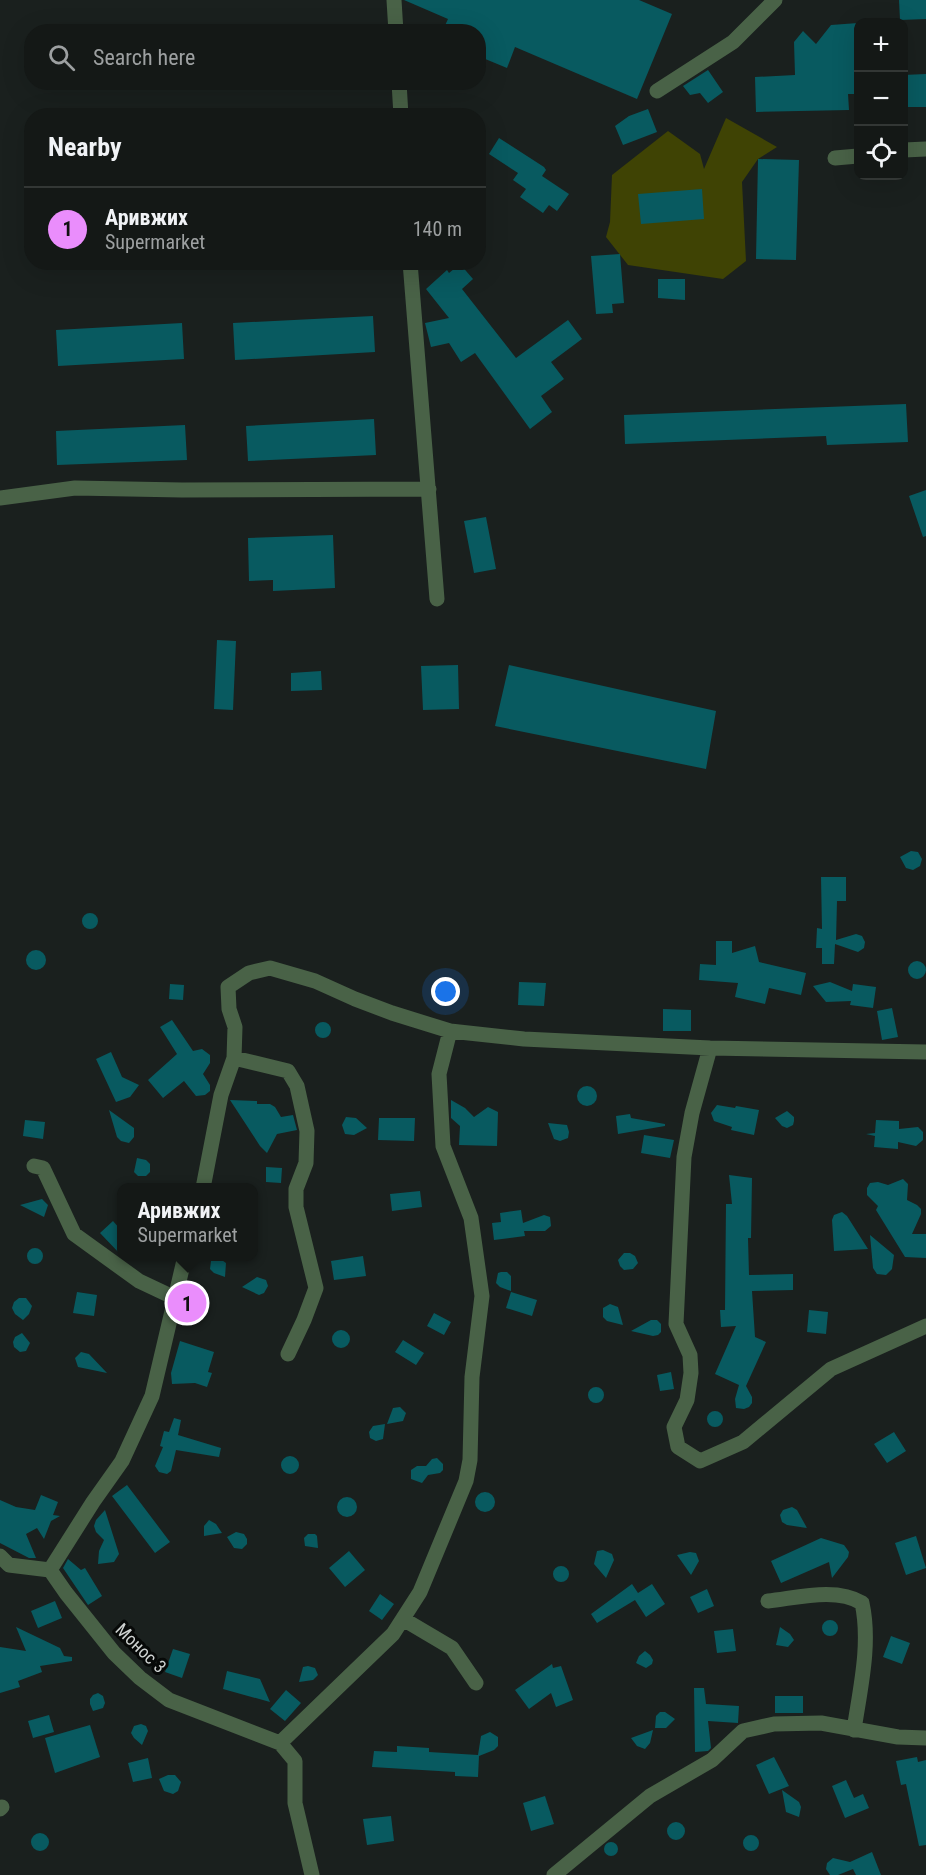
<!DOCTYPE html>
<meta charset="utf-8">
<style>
body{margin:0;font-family:"Roboto Condensed",sans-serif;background:#1d211f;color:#f1f3f6}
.controls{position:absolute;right:18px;top:18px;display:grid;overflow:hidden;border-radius:12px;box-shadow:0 6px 24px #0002}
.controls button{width:54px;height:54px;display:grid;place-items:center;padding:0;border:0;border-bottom:2px solid #333735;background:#141816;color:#f1f3f6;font:30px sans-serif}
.you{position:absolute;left:446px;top:992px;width:21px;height:21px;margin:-15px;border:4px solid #fff;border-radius:50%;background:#1a73e8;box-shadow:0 0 0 9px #1a73e833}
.badge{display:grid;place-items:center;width:39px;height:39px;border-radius:50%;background:#ea8dfc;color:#111;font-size:20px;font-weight:700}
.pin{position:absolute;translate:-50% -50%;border:3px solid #fff;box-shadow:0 2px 6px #0006}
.popup{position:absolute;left:117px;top:1183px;width:141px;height:78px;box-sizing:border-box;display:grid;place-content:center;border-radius:12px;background:#141816;filter:drop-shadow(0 2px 4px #0005);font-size:20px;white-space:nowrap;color:#9da0a1}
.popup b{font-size:22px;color:#f1f3f6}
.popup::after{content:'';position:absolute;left:50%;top:100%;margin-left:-12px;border:12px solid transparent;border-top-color:#141816}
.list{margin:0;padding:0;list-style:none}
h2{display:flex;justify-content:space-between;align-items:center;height:78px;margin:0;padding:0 24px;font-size:26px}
h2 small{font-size:20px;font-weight:400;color:#9da0a1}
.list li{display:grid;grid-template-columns:39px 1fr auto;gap:18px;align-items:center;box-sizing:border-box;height:84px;padding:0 24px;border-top:2px solid #333735}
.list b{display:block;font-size:22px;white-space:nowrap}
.list p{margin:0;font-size:20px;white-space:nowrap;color:#9da0a1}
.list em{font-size:20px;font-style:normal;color:#9da0a1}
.icon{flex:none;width:33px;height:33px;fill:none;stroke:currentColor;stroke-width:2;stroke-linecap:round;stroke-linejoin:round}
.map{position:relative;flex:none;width:926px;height:1875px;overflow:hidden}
.search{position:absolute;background:#141816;box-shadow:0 6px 24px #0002;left:24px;top:24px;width:462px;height:66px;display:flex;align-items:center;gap:15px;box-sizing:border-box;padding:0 21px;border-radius:24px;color:#9da0a1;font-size:22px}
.panel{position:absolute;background:#141816;box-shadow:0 6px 24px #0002;left:24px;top:108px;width:462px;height:162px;border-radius:24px}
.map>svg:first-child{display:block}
.green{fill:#3f4304}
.building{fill:#085a60}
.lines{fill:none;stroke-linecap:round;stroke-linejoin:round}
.minor{stroke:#496247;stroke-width:15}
.labels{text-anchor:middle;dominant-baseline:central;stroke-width:6;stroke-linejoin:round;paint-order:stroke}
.street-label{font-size:18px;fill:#ced2d1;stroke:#070908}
</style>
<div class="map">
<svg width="926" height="1875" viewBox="0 0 926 1875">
<rect width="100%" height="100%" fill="#1a201e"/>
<path class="green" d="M726,118L777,147L758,159L742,182L746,261L723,279L628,265L606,237L610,222L612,175L668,131L700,154L704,169Z"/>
<path class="building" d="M404,0H639L672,14L637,99L515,47L507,68L478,56V32H442L448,19Z
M899,0H926V19L900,20Z
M858,23V94H848L849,110L756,112L755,77L795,75L794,42L803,31L816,44L831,25Z
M708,70L723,92L708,103L700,93L690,95L683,86Z
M926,74V107H903V75Z
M648,109L657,132L623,145L615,126L629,116Z
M499,138L544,167L546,170L542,176L569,194L557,211L549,205L543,213L520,197L526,189L513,180L518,173L489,154Z
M758,159L799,160L796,260L756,259Z
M702,189L704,219L641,224L638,194Z
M620,254L624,303L612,304L613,313L596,314L591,256Z
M460,264L473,279L462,289L516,358L568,320L582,339L551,362L564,379L541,396L552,412L530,429L475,353L461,362L449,343L431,347L425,323L449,318L426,289L447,270L449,273Z
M658,279H685V300L658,298Z
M373,316L375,352L235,360L233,323Z
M182,323L184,359L58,366L56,330Z
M906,404L908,442L827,445L826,436L625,444L624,415Z
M374,419L376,455L248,461L246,426Z
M185,425L187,460L57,465L56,431Z
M926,490V536L923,537L909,496Z
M486,517L496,569L474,573L464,521Z
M333,535L335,588L273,591V580L249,581L248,538Z
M217,640L236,641L233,710L214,709Z
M458,665L459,709L423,710L421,666Z
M509,665L716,711L706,769L495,726Z
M321,671L322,690L291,691V673Z
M911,851L918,852L922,859L920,866L913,870L906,868L900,857Z
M821,877H846V901H837L836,940L856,934L862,936L865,942L864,948L858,952L835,944L834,964H822V948H816L817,928L822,929Z
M82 921a8 8 0 1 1 16 0a8 8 0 1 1-16 0Z
M716,941H732V953L755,946L759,962L806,973L801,995L769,988L765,1004L735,997L738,983L699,980L700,964L716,965Z
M26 960a10 10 0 1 1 20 0a10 10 0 1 1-20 0Z
M908 970a9 9 0 1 1 18 0a9 9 0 1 1-18 0Z
M519,982L546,983L544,1006L518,1005Z
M830,982L852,991L853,984L876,987L873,1008L850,1005L851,1001L826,1002L813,986Z
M170,984L184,985L183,1000L169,999Z
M892,1008L898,1037L882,1040L877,1011Z
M663,1009L691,1010V1031H663Z
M172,1020L193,1051L202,1049L210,1055V1063L203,1074L210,1085V1091L205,1095L196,1096L184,1081L163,1098L148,1080L177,1054L160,1027Z
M315 1030a8 8 0 1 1 16 0a8 8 0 1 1-16 0Z
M111,1052L122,1077L139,1085L130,1097L116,1102L96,1059Z
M577 1096a10 10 0 1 1 20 0a10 10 0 1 1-20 0Z
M230,1100L257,1101V1104H270L275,1107L281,1117L293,1115L297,1130L277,1134L267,1153L260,1146Z
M451,1100L465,1108L474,1117L488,1107L498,1112L497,1146L459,1145L460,1126L451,1118Z
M717,1105L735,1108L736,1106L759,1110L754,1135L731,1130L732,1127L714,1121L711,1113Z
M109,1110L134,1128V1137L129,1143L121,1141L117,1137Z
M787,1111L794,1117V1121L793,1125L787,1128L782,1126L775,1118Z
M630,1114L631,1118L665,1124V1126L618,1134L616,1116Z
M346,1117L356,1118L367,1128L354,1135L345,1134L342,1125Z
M379,1118H415L414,1141L378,1140Z
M25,1120L45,1122L43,1139L23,1136Z
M876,1120L899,1121V1129L918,1127L923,1132V1140L916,1146L898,1142V1149L874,1147L875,1136L866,1134L875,1133Z
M548,1123L567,1125L569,1132L568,1138L560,1141L554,1139Z
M644,1135L674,1140L670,1158L641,1153Z
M137,1158L146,1160L150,1164V1172L146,1176H138L134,1172Z
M266,1167L282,1168L281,1183L266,1182Z
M729,1175L752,1178L751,1238H748L749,1275L793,1274V1290L752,1291L755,1337L766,1342L746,1386L752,1397V1403L749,1407L744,1409L736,1408L735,1399L739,1385L715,1374L736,1326L721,1327L720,1310H725L726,1204H732Z
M903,1179L908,1184L907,1200L917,1205L921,1209V1214L912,1234H926V1258L905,1257L876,1210L878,1206L867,1195V1188L870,1183L878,1182L888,1185Z
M420,1191L422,1207L392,1211L390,1194Z
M42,1199L48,1205L44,1217L20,1205Z
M521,1210L523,1223L544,1215L550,1217L551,1226L545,1231H524L525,1236L494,1240L492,1223L501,1222L500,1213Z
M842,1212L847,1216L868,1249L834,1251L832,1220L834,1215Z
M113,1221L121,1230V1255L100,1233Z
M870,1235L894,1255L892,1269L886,1275L877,1274L873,1268Z
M27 1256a8 8 0 1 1 16 0a8 8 0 1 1-16 0Z
M624,1253H630L635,1256L638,1263L633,1269L624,1270L620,1266L618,1260Z
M363,1256L366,1276L334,1280L331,1261Z
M219,1258L226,1263L225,1277L214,1273L210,1269L211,1261Z
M501,1272H507L511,1276V1291L500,1287L496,1283L498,1273Z
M257,1277L266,1280L268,1286L264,1293L259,1295L242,1287Z
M77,1292L97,1295L94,1316L73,1313Z
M511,1292L537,1300L532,1316L506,1308Z
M19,1298H26L32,1306L29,1314L23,1320L15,1314L12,1308L14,1302Z
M610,1304L618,1307L623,1325L607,1321L603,1317V1308Z
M809,1310L828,1312L826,1334L807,1332Z
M434,1313L451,1322L444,1335L427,1326Z
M651,1320H657L661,1324V1332L658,1335L653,1336L631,1331Z
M332 1339a9 9 0 1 1 18 0a9 9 0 1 1-18 0Z
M22,1333L30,1343L26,1351L20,1352L14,1347L13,1342L15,1337Z
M403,1340L424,1353L416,1365L395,1352Z
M180,1341L214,1352L208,1372L212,1373L207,1387L195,1383L172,1384L171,1373Z
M81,1352L89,1354L107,1373L78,1367L75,1358Z
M671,1372L674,1389L660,1391L657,1375Z
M588 1395a8 8 0 1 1 16 0a8 8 0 1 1-16 0Z
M400,1407L406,1413L403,1421L387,1424L393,1408Z
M707 1419a8 8 0 1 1 16 0a8 8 0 1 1-16 0Z
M174,1418L181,1420L178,1435L221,1448L219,1457L176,1450L171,1471L167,1474L159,1472L155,1466L163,1447L160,1446L164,1431L169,1432Z
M385,1424L383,1439L376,1441L370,1438L369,1432L373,1426Z
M894,1432L906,1451L887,1463L874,1444Z
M281 1465a9 9 0 1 1 18 0a9 9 0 1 1-18 0Z
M437,1458L443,1464V1470L440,1473L428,1475L422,1483L411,1479V1470L417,1466H426L432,1459Z
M127,1485L170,1542L155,1553L112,1496Z
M475 1502a10 10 0 1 1 20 0a10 10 0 1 1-20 0Z
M41,1495L58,1502L53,1515L60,1516L51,1521L44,1539L37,1528L26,1534L36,1558H29L0,1543V1500L16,1507L35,1510Z
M337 1507a10 10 0 1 1 20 0a10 10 0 1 1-20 0Z
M792,1507L797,1510L807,1528L787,1525L782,1522L780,1515L783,1510Z
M105,1510L119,1554L114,1562L98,1564L99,1551L104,1540L96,1532L94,1526L96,1520Z
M209,1520L216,1524L222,1533L204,1536V1526Z
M236,1532L244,1534L247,1539V1544L242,1549L234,1548L227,1537Z
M308,1534H315L317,1536L318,1548L305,1546L304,1538Z
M916,1536L926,1568L906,1575L895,1543Z
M821,1538L844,1545L849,1552L848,1557L832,1578L829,1562L781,1583L771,1561Z
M603,1550L612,1554L614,1560L606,1578L594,1564L597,1551Z
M349,1551L365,1570L345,1587L329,1568Z
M690,1552L696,1553L699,1561L691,1575L677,1555Z
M68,1559L81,1570L85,1568L102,1596L88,1605L63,1568Z
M553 1574a8 8 0 1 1 16 0a8 8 0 1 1-16 0Z
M632,1584L638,1593L652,1584L665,1604L646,1617L635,1600L597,1623L591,1614Z
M707,1589L714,1606L698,1613L690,1597Z
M380,1594L394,1604L382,1620L369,1611Z
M55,1601L62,1618L38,1628L31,1611Z
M822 1628a8 8 0 1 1 16 0a8 8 0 1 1-16 0Z
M16,1627L60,1648L64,1656L72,1657V1661L40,1666L42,1672L18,1681L20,1687L0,1693V1647L26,1651Z
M780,1627L790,1634L794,1640L788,1647L776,1645Z
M733,1629L736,1651L717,1653L714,1631Z
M891,1636L910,1643L902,1664L883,1657Z
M173,1649L190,1654L182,1678L165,1672Z
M645,1651L650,1655L653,1660L652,1664L646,1668L636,1663L639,1656Z
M552,1664L553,1668L561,1666L573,1700L556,1707L551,1693L529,1709L515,1690Z
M308,1666L315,1668L318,1675L313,1680L299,1682L303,1667Z
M227,1671L260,1679L270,1702L223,1689Z
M694,1688H704L706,1704L739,1706L738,1723L708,1721L711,1748L708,1751L695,1752Z
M286,1690L301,1703L285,1721L270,1709Z
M98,1693L103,1696L105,1703L103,1708L93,1711L90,1704V1699L93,1695Z
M775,1696H803V1713H775Z
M660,1712H665L675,1719L666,1728H655L656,1716Z
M49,1715L54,1732L33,1738L28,1721Z
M141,1724L146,1726L148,1731L142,1745L134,1738L131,1733L134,1726Z
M90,1725L100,1757L55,1773L45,1738Z
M653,1730L650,1743L645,1749L637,1746L631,1738Z
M490,1732L498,1737V1746L494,1750L479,1756L478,1777L455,1776V1772L372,1767L374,1751L397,1752V1746L429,1748V1752L478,1755L481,1736Z
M774,1757L789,1786L769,1794L756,1765Z
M917,1757L918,1762L926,1760V1845L919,1846L906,1784L901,1785L896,1761Z
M148,1758L152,1778L133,1782L128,1763Z
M168,1775H175L181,1782L178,1791L173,1794L164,1791L159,1779Z
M846,1780L854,1798L863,1794L869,1808L845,1818L832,1786Z
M782,1790L799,1802L801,1807L799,1817L786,1812Z
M545,1796L554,1824L531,1831L523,1803Z
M391,1816L394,1841L367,1845L363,1819Z
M667 1831a9 9 0 1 1 18 0a9 9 0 1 1-18 0Z
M31 1842a9 9 0 1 1 18 0a9 9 0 1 1-18 0Z
M743 1843a8 8 0 1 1 16 0a8 8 0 1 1-16 0Z
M604 1849a7 7 0 1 1 14 0a7 7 0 1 1-14 0Z
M872,1852L881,1875H856L853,1869L838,1875H830L826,1869L827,1863L833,1858L850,1862Z"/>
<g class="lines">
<path class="minor" d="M394,0L396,32
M399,82L401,116
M657,91L733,42L775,0
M904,150L926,149
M835,158L858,156
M410,262L437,599
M0,498L75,488L182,490L429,489
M710,1048L692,1113L684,1157L676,1324L690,1355L691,1373L687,1400L674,1427L678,1447L700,1461L743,1442L831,1369L926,1326
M234,1058L288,1071L297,1086L307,1131L306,1163L296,1189V1207L316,1288L304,1320L288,1354
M34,1166L43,1168L74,1234L139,1281L175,1298
M203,1188L221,1095L234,1058L235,1027L229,1009L228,987L249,973L270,968L315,981L355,999L392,1013L450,1031L524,1039L710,1048L926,1052
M0,1556L9,1565L50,1570L66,1593L114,1653L140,1678L169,1700L280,1743L295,1761V1803L312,1875
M50,1570L93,1502L122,1461L152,1396L185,1256
M768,1601C797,1598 836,1587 862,1603C871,1644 860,1689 854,1730
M403,1619L452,1648L476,1683
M280,1743L393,1634L420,1592L466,1481L470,1460L472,1377L482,1296L471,1218L443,1146L439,1074L450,1031
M0,1809L2,1807
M554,1875L650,1796L712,1760L743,1731L774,1724L821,1723L898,1737L926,1738"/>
</g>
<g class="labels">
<g class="street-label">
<text transform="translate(141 1648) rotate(44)">Монос 3</text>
</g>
</g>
</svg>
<div class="controls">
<button>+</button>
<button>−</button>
<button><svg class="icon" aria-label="locate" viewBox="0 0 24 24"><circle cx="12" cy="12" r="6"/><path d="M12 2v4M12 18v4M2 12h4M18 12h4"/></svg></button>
</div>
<div class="you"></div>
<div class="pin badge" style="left:187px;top:1303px">1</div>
<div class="popup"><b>Аривжих</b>Supermarket</div>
<div class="search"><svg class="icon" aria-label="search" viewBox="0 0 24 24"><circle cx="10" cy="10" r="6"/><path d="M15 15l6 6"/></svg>Search here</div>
<section class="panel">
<h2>Nearby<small></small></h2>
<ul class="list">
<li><span class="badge">1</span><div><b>Аривжих</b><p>Supermarket</p></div><em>140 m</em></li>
</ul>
</section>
</div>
